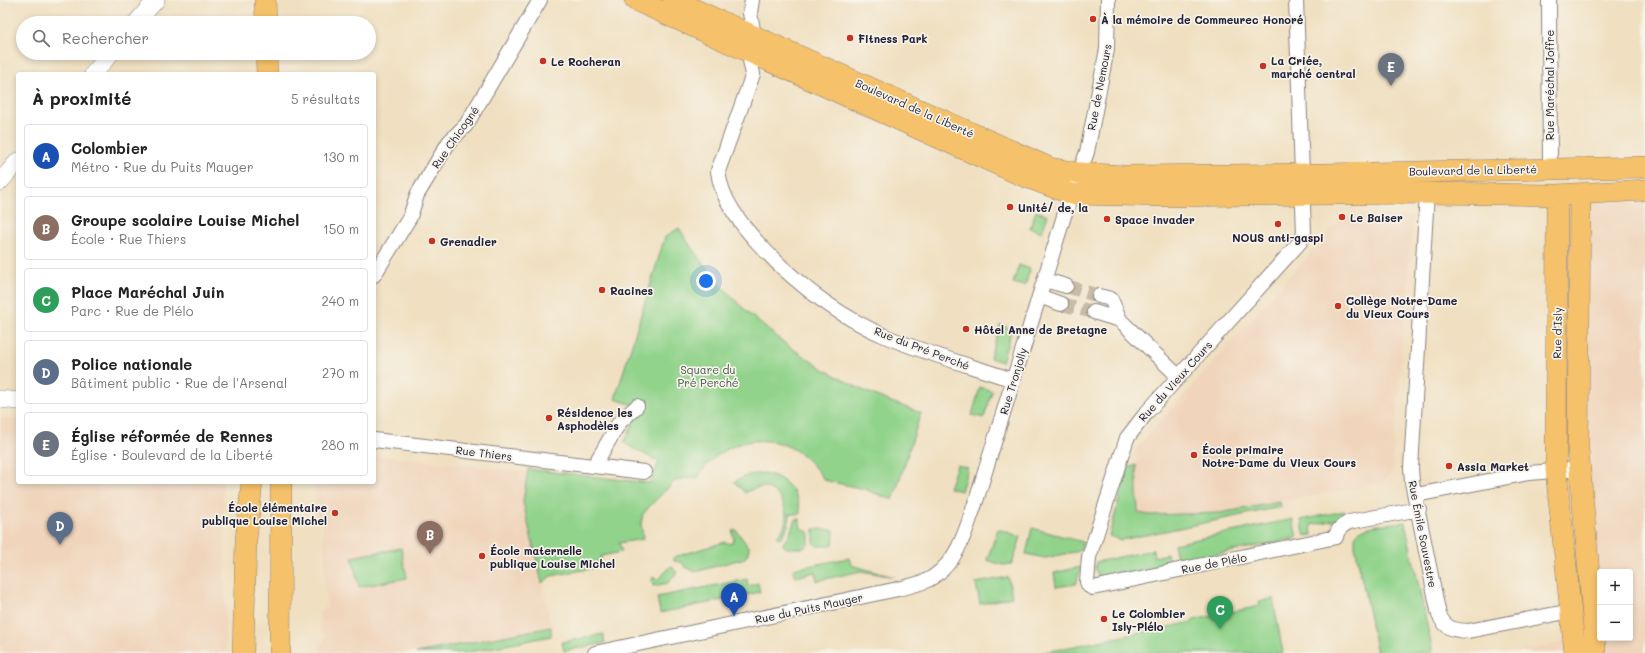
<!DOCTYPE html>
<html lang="fr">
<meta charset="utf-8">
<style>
body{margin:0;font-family:Mali,sans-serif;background:#f6f6f6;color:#222}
.controls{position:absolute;right:12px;bottom:12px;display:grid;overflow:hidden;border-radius:4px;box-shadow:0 2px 6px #0003}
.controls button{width:36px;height:36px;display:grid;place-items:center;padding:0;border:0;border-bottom:1px solid #e0e0e0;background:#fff;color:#222;font:20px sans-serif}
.you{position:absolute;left:706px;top:281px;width:14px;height:14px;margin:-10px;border:3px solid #fff;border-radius:50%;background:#1a73e8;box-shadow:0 0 0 6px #1a73e833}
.badge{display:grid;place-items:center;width:26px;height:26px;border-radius:50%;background:#1a73e8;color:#fff;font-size:13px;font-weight:700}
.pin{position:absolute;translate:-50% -33px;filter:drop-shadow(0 1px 2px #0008)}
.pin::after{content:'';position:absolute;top:21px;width:14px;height:12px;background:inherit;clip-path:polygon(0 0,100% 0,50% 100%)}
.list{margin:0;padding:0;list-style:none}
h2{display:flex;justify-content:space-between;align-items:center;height:52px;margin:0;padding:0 16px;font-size:17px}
h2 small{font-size:13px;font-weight:400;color:#767676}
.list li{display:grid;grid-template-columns:26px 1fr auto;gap:12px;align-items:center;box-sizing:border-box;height:64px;margin:0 8px 8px;padding:0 8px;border:1px solid #e0e0e0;border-radius:4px}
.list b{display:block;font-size:15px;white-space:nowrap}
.list p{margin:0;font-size:13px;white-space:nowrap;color:#767676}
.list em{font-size:13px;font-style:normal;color:#767676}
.icon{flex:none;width:22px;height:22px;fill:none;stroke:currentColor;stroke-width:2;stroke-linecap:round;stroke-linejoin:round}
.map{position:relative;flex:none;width:1645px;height:653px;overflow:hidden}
.search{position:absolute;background:#fff;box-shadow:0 2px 6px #0003;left:16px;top:16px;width:360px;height:44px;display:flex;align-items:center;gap:10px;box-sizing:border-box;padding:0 14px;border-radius:22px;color:#767676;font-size:15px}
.panel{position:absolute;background:#fff;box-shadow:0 2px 6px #0003;left:16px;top:72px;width:360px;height:412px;border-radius:4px}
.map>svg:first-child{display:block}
.built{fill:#f0d5bc;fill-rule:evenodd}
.green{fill:#91d38b;stroke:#5a7a63}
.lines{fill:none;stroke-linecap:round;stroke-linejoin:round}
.minor-tunnel{stroke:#c7baa6;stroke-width:14;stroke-dasharray:14 7;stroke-linecap:butt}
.minor-casing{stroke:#89817e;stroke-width:16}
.tertiary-casing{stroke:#89817e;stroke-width:18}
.primary-casing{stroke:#89817e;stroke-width:22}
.minor{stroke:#fff;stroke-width:14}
.tertiary{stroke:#fff;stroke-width:17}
.primary{stroke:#f5c16b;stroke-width:21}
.poi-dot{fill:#c8321e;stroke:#f7f3e8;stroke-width:1.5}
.labels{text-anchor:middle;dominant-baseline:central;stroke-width:3.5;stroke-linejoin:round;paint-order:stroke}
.poi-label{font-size:11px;font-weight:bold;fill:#22223b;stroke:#f7f3e8;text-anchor:start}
.street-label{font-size:11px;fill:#22223b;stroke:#f7f3e8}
.park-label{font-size:11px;fill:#435753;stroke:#f7f3e8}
</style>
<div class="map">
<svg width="1645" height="653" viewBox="0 0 1645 653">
<rect width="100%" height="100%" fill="#f7f3e8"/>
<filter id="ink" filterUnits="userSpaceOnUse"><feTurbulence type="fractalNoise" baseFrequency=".025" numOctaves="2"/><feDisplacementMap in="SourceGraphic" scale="8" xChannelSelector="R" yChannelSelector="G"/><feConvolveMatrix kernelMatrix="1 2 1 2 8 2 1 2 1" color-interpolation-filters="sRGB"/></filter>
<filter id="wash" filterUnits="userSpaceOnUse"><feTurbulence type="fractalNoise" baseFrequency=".012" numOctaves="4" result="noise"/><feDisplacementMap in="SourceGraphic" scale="16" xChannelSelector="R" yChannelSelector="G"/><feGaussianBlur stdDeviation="0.9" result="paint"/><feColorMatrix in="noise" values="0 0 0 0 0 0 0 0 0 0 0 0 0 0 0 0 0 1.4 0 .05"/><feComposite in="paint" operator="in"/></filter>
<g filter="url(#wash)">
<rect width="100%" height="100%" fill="#f0e0c1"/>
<path class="built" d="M1645,184V653H1512L1564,642L1546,484L1548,186ZM1600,572H1630V638H1600Z
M1343,216H1413L1392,472L1382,483L1220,513L1150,515L1138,513L1136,449Z
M0,417L18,419V482H223L226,653H0Z
M374,455L527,472L523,502L542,583L551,627L416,653H322L320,648L325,638L324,634L320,632L319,611L326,607L323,525L317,521L314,482H374Z"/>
<path class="green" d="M1036,211L1048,215L1042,232L1030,228Z
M679,228C718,294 782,349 851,384C873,396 897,404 921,413L893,500L864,489L824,480C816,468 807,457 795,450C760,429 715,445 697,479L684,478L675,481L648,508L643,514L641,523L643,539L619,543L622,552L601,556V561H598L599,567L551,576L542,583L523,502L528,469L650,483L659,462L624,443L640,407L615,399L665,237Z
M1019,265L1030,269L1025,286L1013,283Z
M1000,325L1012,329L1002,362L990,358Z
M980,387L992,391L984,418L972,415Z
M957,465L968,468L961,491L949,488Z
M1136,465L1138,513L1150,515L1220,513L1280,502L1281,507L1121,540L1109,536L1128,468Z
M765,473C785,477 800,493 800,514H790C789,524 787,532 779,539L777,536C799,519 777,471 745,493L734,482L748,475Z
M1344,511L1346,518L1311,525L1312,535L1305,536L1301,520Z
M795,519H800C799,526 802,531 809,532V543L804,548H786L783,545L784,542L789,536Z
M1293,519L1297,538L1178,562L1174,544Z
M1405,522L1433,653H1377L1355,546V536C1362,524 1392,524 1405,522Z
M1032,528L1083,542L1080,551L1045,558L1026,554Z
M814,529L834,530L833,544L830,546H817L814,543Z
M998,529L1021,537L1012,564L1003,565L987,560Z
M736,530L749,548L748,553L745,558L695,572L685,567L681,562L674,561V557L725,542L730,544L734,540L732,531Z
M401,548L407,578L359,587L352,557Z
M1153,550L1154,557L1167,554L1170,564L1112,578H1101C1095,573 1094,570 1096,562Z
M849,558L851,565L894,577L861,571L817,581L815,572L795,577L793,569Z
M671,566L676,571V574L668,583L653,586L652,580L653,577L656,579H659Z
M1081,567L1076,584L1056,587L1054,573Z
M1008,577L1012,597L980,604L976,583Z
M747,579L748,586L758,583L760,592L660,613L657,597Z
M1273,599L1283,653H1040L1193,622V620L1260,606L1259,601Z
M551,627V636L465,653H416Z
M603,634L605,643L564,651L562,642Z"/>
</g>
<g filter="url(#ink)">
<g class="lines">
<path class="minor-tunnel" d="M1066,286L1099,296
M1061,304L1094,312"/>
<defs>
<path id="minor" d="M752,0L750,13L754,36L748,51L753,74L718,171C721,199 740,223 758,243C794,282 838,316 887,337C928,354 971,366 1013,380
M1296,0L1304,234L1300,242L1147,412L1127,438L1089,557L1087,582L1089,586L1093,588L1336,537C1337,529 1342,526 1349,522L1419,509
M1549,0L1550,169
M1427,193L1411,468L1412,482L1439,615C1446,629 1453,630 1468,631L1571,611
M374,275L410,217L417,195L449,142L466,125L540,0
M1045,280L1066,286
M1039,296L1061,304
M1099,296L1111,299L1120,320L1179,377
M1094,312L1120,320
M374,440L644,472
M594,466L619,423L637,406
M1416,495L1529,473L1578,469
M595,653L898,589C909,586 923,584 933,577C959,560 966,529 976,501L1064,216L1087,152L1107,49L1108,0"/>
<path id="tertiary" d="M136,23L156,0
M93,74L111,53
M0,182L18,161
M0,399L18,401"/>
<path id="primary" d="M265,0L266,23
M635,0L1021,175L1071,194L1162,196L1427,193L1557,195L1645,190
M673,0L1050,168L1079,173L1124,176L1324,174L1645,167
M266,53L267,74
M1580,194L1578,449L1594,629L1595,653
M1557,195L1556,470L1575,653
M243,653L246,540L252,482
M280,653L281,482"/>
</defs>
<use href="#minor" class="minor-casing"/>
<use href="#tertiary" class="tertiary-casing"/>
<use href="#primary" class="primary-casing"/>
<use href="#minor" class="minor"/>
<use href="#tertiary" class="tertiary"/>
<use href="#primary" class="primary"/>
</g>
</g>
<g class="poi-dot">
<circle cx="1093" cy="19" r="4"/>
<circle cx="850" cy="38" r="4"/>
<circle cx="543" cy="61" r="4"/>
<circle cx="1263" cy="66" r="4"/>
<circle cx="1010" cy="207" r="4"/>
<circle cx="1342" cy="217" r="4"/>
<circle cx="1107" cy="219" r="4"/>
<circle cx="1278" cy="224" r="4"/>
<circle cx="432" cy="241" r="4"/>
<circle cx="602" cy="290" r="4"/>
<circle cx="1338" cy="306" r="4"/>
<circle cx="966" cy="329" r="4"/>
<circle cx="549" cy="418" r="4"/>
<circle cx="1194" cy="455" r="4"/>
<circle cx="1449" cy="466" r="4"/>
<circle cx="335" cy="513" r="4"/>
<circle cx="482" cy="556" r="4"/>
<circle cx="1104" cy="619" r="4"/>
</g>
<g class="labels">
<g class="poi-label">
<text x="1101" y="19">À la mémoire de Commeurec Honoré</text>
<text x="858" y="38">Fitness Park</text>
<text x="1271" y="60">La Criée,<tspan x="1271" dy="13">marché central</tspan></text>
<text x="551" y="61">Le Rocheran</text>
<text x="1018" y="207">Unité/ de, la</text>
<text x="1350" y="217">Le Baiser</text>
<text x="1115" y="219">Space invader</text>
<text x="1278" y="237" text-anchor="middle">NOUS anti-gaspi</text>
<text x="440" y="241">Grenadier</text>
<text x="610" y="290">Racines</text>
<text x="1346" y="300">Collège Notre-Dame<tspan x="1346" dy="13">du Vieux Cours</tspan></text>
<text x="974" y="329">Hôtel Anne de Bretagne</text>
<text x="557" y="412">Résidence les<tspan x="557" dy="13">Asphodèles</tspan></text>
<text x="1202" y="449">École primaire<tspan x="1202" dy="13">Notre-Dame du Vieux Cours</tspan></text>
<text x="1457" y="466">Assia Market</text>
<text x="327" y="507" text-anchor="end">École élémentaire<tspan x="327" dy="13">publique Louise Michel</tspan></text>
<text x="490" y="550">École maternelle<tspan x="490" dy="13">publique Louise Michel</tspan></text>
<text x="1112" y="613">Le Colombier<tspan x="1112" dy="13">Isly-Plélo</tspan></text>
</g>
<g class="street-label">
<text transform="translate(1549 85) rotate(-90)">Rue Maréchal Joffre</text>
<text transform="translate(1099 87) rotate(-79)">Rue de Nemours</text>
<text transform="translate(915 108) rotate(24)">Boulevard de la Liberté</text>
<text transform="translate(455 137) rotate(-55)">Rue Chicogné</text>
<text transform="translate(1473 170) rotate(-1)">Boulevard de la Liberté</text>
<text transform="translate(1557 333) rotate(-89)">Rue d'Isly</text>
<text transform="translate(922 348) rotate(21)">Rue du Pré Perché</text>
<text transform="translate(1013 381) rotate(-73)">Rue Tronjolly</text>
<text transform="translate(1175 381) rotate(-48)">Rue du Vieux Cours</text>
<text transform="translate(484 453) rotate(7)">Rue Thiers</text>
<text transform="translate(1423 534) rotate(79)">Rue Émile Souvestre</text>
<text transform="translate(1214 563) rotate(-11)">Rue de Plélo</text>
<text transform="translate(809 608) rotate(-12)">Rue du Puits Mauger</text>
</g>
<g class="park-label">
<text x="708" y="369">Square du<tspan x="708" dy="13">Pré Perché</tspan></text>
</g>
</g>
</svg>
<div class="controls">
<button>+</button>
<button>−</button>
</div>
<div class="you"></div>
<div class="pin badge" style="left:734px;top:616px;background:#1a4fb4">A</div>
<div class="pin badge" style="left:430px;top:554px;background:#8d6e63">B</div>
<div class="pin badge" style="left:1220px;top:629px;background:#2e9e5b">C</div>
<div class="pin badge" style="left:60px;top:545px;background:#5c6f8a">D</div>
<div class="pin badge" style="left:1391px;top:86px;background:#6b7280">E</div>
<div class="search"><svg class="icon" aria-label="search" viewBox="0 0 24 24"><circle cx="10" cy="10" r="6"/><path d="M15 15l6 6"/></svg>Rechercher</div>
<section class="panel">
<h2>À proximité<small>5 résultats</small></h2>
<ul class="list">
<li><span class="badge" style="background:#1a4fb4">A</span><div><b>Colombier</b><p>Métro · Rue du Puits Mauger</p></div><em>130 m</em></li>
<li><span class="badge" style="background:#8d6e63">B</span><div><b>Groupe scolaire Louise Michel</b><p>École · Rue Thiers</p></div><em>150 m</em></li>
<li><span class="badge" style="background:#2e9e5b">C</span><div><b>Place Maréchal Juin</b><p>Parc · Rue de Plélo</p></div><em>240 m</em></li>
<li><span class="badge" style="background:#5c6f8a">D</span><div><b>Police nationale</b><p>Bâtiment public · Rue de l'Arsenal</p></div><em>270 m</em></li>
<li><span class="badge" style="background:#6b7280">E</span><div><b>Église réformée de Rennes</b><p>Église · Boulevard de la Liberté</p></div><em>280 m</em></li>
</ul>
</section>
</div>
